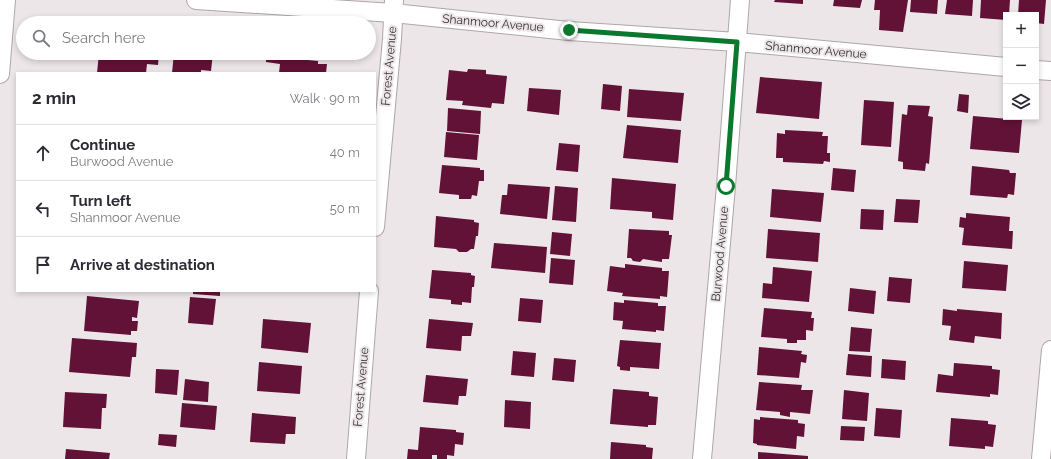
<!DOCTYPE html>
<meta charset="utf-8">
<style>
body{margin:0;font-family:Raleway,sans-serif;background:#f2f2f3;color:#2b2b33}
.controls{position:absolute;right:12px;top:12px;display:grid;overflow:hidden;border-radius:0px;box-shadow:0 2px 6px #0003}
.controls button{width:36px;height:36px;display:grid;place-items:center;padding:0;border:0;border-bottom:1px solid #e1e1e2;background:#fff;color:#2b2b33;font:20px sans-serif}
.stop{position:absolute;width:12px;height:12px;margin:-9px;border:3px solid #0a782d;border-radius:50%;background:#fff}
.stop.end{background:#0a782d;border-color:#fff;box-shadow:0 1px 4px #0008}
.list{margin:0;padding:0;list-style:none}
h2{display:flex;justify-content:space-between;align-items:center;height:52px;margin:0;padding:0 16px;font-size:17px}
h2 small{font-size:13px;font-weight:400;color:#7c7c81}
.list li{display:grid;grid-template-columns:26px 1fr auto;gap:12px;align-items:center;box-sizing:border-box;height:56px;padding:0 16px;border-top:1px solid #e1e1e2}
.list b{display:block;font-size:15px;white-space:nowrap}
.list p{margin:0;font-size:13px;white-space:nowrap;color:#7c7c81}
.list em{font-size:13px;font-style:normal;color:#7c7c81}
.icon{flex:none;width:22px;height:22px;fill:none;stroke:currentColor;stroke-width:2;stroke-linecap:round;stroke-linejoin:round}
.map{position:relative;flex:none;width:1051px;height:459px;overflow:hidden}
.search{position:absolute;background:#fff;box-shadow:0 2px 6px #0003;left:16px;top:16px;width:360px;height:44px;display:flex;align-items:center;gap:10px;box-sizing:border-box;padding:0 14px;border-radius:22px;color:#7c7c81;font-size:15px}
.panel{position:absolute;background:#fff;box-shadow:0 2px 6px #0003;left:16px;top:72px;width:360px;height:220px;border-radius:0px}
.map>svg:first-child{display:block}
.building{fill:#621137}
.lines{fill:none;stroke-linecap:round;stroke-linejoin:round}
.street-casing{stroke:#aea6a9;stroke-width:20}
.street{stroke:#fff;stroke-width:18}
.route{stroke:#0a782d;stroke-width:5}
.labels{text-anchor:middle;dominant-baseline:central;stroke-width:4;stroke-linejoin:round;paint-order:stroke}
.street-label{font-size:12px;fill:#333031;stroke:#ede6e8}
</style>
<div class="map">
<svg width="1051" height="459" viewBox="0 0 1051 459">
<rect width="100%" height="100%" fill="#ede6e8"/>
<path class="building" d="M775,0H803V4L774,2Z
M834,0H862L860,8L833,6Z
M875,0H908L903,32L879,30L880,10H874Z
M911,0H938L937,14L910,12Z
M947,0H973L972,16L945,14Z
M981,0H1010L1009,15H1006V20L980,18Z
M1019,0H1046L1044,24L1036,23V15H1018Z
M99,53H159L158,65L147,64L146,73H97Z
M174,53H213L211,71L201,70V73H172Z
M266,53H289L288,58L318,61V64H327L326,73H279L280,64L266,62Z
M468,69L486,70V74L507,76L504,104L492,103L491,108L462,105L463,101L446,100L449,70L467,72Z
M760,77L822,82L819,119L756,113Z
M603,84L622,86L620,111L601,109Z
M529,88L561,90L559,115L527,111Z
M629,89L684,93L681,121L627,117Z
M959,94L969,95L968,113L957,111Z
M864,100L894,102L891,147L861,145Z
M908,105L930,106L928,116L933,117L929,164L926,163L925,171L903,169V162L898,161L902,114L907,115Z
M448,108L481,111L480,134L447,131Z
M973,116L1022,120L1019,153L970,149Z
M627,125L681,130L678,163L623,158Z
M785,130L823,132L822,136H828L827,153H830V162L824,161L823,164L783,162V158H776L777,133L785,134Z
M446,132L479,135L477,160L444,157Z
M559,143L580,145L578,172L556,170Z
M442,165L480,168V170H484V181H479L477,196L472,195L471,199H459V195L439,193Z
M972,166L1009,170L1010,173H1016L1014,195L1008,194L1007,198L970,195Z
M833,168L856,170L854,192L831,190Z
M612,178L676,184L673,220L652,218V212L610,209Z
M508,184L550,187L547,219L500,214L502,195H507Z
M555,186L578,188L576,222L552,220Z
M772,189L824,193L821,222L770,217Z
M896,199L920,200L918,223L894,222Z
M861,209L884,210L883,230L860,229Z
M966,213L1010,217L1009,231H1013L1012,249L962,245L964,228L959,227L960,217L966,218Z
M436,216L474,220V222L479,223L478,236H476L474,249H471L467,252H459L456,249L434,247Z
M629,229L669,231V235H672L669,259H662V262L643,259L640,262L633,261L631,258H627Z
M768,229L820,233L818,262L766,258Z
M552,232L572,234L570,256L550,254Z
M494,243L547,247L545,273L491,268Z
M551,258L575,260L573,285L549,283Z
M964,261L1008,265L1006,291L962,288Z
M625,264L662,268V271H669L667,297L660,296V299L622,296L623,293L607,291L610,266L625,268Z
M773,267L812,271L809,302L762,298L763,283L772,284Z
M432,270L471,273V275L475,276L474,287H472L471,303L462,302V305L451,304V300L429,298Z
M889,277L912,279L910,303L887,301Z
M850,288L876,291L874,314L848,311Z
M193,291H220V296L193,294Z
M87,296L139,301L137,318L132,317V321H138L137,331H131V335L84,331Z
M190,297L216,299L213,325L188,323Z
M520,298L543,300L541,323L518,321Z
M624,300L658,303V306H666L664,331L656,330V332L622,329L623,321L613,320L614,302L624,303Z
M764,308L812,312L811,318H814L813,331L806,330V340H797V343H787V339L761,337Z
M943,309L957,311V309L1002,313L1001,339L975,336L974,343L949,340L951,326L942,325Z
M263,319L311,323L308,353L261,348Z
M429,319L473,323L471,336H462L461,351L426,348Z
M851,327L872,329L870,352L849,351Z
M72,338L137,343L136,357H132L130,377L69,372Z
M620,340L661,343L659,369L630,367V371L620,370V367L617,366Z
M759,347L802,351L801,354L807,355L806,363L801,362L799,378L757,375Z
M513,351L536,353L534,377L511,375Z
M848,354L872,356L871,377L846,375Z
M554,358L576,360L574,382L552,380Z
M882,359L906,361L905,380L881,378Z
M259,362L302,366L300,394L257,391Z
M954,363L992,366V369L1000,370L998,395L990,394V397L936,392L938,374L953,376Z
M156,369L179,370L177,395L155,393Z
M426,375L468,379L466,396H459L458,405L423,402Z
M185,379L209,382L208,402L183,400Z
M759,382L802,385L801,390H813L810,414L790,412V417L780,415V412L756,410Z
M613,389L649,392V396L658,397L656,425H648V427L610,424Z
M844,390L869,393L867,421L842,419Z
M65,392L107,394L106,408H102L101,429L63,427Z
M505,400L531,402L530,429L504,427Z
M182,403L217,406L215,430L180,427Z
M876,408L902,410L900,438L874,436Z
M252,413L296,417L295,434H286L285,444L250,442Z
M760,417L798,420V423L805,424L804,437L797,436L796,449L757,445V444L753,443L754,419L760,420Z
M951,418L988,421V424L996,425L993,447L985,446V449L949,446Z
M841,426L865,427L864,441L840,440Z
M420,427L456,430V432L464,433L463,445L455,444L454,456L447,455V459H437V455H432V459H407L408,449L418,450Z
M159,434L177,435L176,447L158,445Z
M611,442L646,445V447L653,448L652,459H610Z
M66,449L110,453L109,459H65Z
M758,452L808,456V459H758Z"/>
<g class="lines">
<defs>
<path id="street" d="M196,0L393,13L569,31L737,42L1006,67
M1036,70L1051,71
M0,74L6,0
M375,227L392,39L394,0
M356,459L369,291
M702,459L726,186L740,0
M1041,459L1051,350"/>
</defs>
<use href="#street" class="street-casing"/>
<use href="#street" class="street"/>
</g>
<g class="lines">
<path class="route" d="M569,30L737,42L726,186"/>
</g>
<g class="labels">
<g class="street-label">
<text transform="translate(493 23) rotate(5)">Shanmoor Avenue</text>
<text transform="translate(816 50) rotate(5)">Shanmoor Avenue</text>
<text transform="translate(389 66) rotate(-85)">Forest Avenue</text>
<text transform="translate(720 254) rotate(-85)">Burwood Avenue</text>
<text transform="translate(361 387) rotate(-85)">Forest Avenue</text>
</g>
</g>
</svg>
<div class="controls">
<button>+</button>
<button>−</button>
<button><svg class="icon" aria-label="layers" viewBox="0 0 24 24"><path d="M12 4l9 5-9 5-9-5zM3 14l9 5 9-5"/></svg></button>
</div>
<div class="stop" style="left:726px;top:186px"></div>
<div class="stop end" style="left:569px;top:30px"></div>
<div class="search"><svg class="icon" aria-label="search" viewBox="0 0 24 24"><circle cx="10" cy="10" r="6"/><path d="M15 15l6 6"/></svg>Search here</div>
<section class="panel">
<h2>2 min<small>Walk · 90 m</small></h2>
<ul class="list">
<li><svg class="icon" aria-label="ahead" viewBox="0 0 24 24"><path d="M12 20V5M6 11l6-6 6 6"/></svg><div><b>Continue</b><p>Burwood Avenue</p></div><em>40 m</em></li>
<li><svg class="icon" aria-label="left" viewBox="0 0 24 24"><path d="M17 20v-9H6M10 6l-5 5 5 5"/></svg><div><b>Turn left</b><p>Shanmoor Avenue</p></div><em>50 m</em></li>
<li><svg class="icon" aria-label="arrive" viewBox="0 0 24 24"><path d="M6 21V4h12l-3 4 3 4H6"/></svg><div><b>Arrive at destination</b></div></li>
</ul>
</section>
</div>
